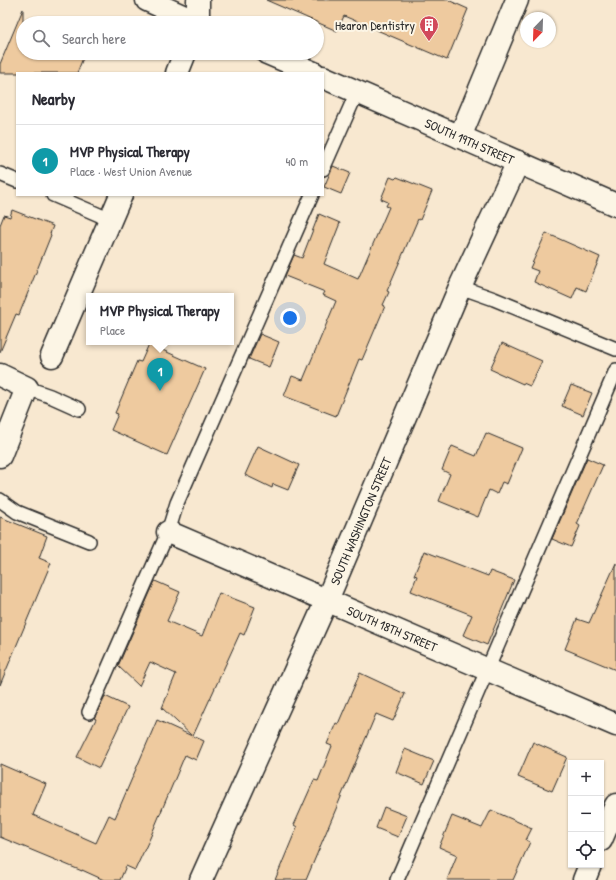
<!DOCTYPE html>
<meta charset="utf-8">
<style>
body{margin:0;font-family:"Patrick Hand",sans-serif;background:#f7f7f7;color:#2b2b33}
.controls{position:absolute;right:12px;bottom:12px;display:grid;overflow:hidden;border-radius:0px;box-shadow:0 1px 3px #0004}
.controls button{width:36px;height:36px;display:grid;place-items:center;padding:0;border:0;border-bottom:1px solid #e1e1e2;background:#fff;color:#2b2b33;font:20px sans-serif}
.compass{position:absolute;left:520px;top:12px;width:36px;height:36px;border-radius:50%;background:#fff;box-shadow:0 1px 3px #0004;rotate:203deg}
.you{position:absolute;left:290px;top:318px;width:14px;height:14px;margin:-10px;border:3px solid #fff;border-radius:50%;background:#1a73e8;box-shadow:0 0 0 6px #1a73e833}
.badge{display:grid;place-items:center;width:26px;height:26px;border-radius:50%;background:#d1495b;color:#fff;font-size:13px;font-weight:700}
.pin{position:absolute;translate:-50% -33px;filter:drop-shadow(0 1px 2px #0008)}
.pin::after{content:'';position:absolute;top:21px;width:14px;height:12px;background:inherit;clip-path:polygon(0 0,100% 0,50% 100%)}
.popup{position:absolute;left:86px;top:293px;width:148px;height:52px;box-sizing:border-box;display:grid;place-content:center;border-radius:0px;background:#fff;filter:drop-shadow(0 1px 3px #0005);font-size:13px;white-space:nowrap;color:#7c7c81}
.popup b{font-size:15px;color:#2b2b33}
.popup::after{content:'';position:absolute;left:50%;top:100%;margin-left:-8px;border:8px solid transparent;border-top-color:#fff}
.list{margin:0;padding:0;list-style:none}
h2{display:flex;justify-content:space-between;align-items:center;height:52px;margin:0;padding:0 16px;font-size:17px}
h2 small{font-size:13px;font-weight:400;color:#7c7c81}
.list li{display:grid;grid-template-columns:26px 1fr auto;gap:12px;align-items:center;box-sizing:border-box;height:72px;padding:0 16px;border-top:1px solid #e1e1e2}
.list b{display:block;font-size:15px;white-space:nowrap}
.list p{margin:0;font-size:13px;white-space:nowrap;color:#7c7c81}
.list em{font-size:13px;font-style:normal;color:#7c7c81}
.icon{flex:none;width:22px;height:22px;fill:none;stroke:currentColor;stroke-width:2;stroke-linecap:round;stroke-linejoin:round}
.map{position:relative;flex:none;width:616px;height:880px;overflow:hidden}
.search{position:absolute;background:#fff;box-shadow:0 1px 3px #0004;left:16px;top:16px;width:308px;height:44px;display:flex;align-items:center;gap:10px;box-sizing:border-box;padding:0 14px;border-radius:22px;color:#7c7c81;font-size:15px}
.panel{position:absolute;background:#fff;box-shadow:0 1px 3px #0004;left:16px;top:72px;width:308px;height:124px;border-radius:0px}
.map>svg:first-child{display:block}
.building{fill:#eeca9f;stroke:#2b2b2b}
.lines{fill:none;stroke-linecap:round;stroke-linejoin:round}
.lane-casing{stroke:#2b2b2b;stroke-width:16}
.street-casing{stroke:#2b2b2b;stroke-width:25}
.primary-casing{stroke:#2b2b2b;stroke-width:25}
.lane{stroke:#fcf5e5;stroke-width:13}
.street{stroke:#fcf5e5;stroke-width:22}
.primary{stroke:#fcf5e5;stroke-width:22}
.labels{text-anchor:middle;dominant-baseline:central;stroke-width:4;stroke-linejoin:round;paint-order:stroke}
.poi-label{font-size:13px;fill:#2b2b2b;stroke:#fcf5e5;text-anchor:end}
.street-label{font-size:13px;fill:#2b2b2b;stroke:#fcf5e5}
</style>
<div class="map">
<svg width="616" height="880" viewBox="0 0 616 880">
<rect width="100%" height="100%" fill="#f8e8d0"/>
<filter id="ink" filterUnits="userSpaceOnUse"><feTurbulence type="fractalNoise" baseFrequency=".025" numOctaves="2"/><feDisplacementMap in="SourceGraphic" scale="8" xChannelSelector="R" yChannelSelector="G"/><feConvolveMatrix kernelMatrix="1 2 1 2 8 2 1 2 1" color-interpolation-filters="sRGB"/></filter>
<g filter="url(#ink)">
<path class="building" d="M266,0H448L468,9L447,60L344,16L337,31Z
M23,9V53H85L77,73H0V64Z
M333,166L350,173L341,194L324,187Z
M390,177L395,179L397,177L432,191L420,220L418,219L387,291L389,292L383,305L385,306L362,360L359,359L336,416L284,396L292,376L303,380L336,301L323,295L325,292L285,276L294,255L302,258L319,214L340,223L324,264L358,279L389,207L386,206L388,202L381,199Z
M12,210L53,226L50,234L51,235L19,315L16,314L0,352V225L4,215L10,217Z
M546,233L600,257L586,291L577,287L572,299L534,282L538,271L530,268Z
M260,334L279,342L269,367L249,359Z
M502,343L542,361L530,386L523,383V384L490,369Z
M149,344L205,369L167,455L111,430L118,414L115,413L137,361L141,362Z
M571,385L592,393L583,415L562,406Z
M486,433L522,448L507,484L502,482L497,494L489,490L478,517L439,501L450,474L442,470L452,446L476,456Z
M258,446L299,465L288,490L273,484L272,488L245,475Z
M587,458L603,465L577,524L580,526L571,547L552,539Z
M0,517L47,536L39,558L51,563L0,685Z
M424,551L488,576L490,571L514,580L487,645L463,635L472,615L411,591L417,576L414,575Z
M616,563V670L565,649L577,619L589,623Z
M155,581L180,592L167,621L202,636L219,593L255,607L244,635L240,633L193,736L204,741L196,760L185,755L150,838L135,870L126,866L120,880H104L82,870V871L0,837V764L46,784L33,815L96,843L109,815L115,818L157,720L192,736L162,708L176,674L150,662L139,686L118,666Z
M360,673L405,694L393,721L376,714L306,880H275L297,827L294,825L314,780L318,781L332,746L327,744L336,723L338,724Z
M105,696L128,707L99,768L77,757L96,719L94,718Z
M533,742L567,757L552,791L518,777Z
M405,749L434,761L424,784L396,772Z
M384,807L407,816L398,837L376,828Z
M491,810L532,828L526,840L530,842L513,880H447L457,855L439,847L452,816L482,828Z"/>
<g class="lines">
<defs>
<path id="lane" d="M323,169L357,92
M0,174L17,181
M53,195L111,220
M460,287L494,299L616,349
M27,388L50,396L79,409
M0,500L17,512L89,541
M89,712L168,532L177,503L312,195
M397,880L616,370"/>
<g id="street">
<path d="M198,23V0"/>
<path d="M177,73L185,53"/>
<path d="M460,137L517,0"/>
<path d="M52,356L121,195"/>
<path d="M0,375L27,388L0,456"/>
<path id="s1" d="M168,532L616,725"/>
<path d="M601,840L616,805"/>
<path id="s2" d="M201,880L327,600L460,287L518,162"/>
<path d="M584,880L590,865"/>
</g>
<g id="primary">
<path d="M147,0L198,23"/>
<path d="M267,53L314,73"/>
<path id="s3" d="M323,77L616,205"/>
</g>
</defs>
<use href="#lane" class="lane-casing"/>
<use href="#street" class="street-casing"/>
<use href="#primary" class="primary-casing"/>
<use href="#lane" class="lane"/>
<use href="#street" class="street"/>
<use href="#primary" class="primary"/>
</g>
</g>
<defs>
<symbol id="building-pin" viewBox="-11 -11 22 30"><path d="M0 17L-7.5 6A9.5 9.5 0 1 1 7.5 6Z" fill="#d1495b" stroke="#fcf5e5"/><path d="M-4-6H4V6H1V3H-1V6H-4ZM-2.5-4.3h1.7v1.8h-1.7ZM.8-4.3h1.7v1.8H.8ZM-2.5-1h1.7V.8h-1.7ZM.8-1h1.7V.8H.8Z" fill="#fff"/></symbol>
</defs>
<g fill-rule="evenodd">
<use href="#building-pin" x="418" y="14" width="22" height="30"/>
</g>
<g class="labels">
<g class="poi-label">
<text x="415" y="25">Hearon Dentistry</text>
</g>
<g class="street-label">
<text stroke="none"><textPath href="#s3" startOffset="160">SOUTH 19TH STREET</textPath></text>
<text stroke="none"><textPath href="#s2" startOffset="393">SOUTH WASHINGTON STREET</textPath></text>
<text stroke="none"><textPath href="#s1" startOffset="244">SOUTH 18TH STREET</textPath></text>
</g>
</g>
</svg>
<div class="controls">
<button>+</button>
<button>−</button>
<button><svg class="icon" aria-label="locate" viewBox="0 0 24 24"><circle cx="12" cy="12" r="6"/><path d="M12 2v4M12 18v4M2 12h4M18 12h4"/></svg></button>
</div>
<svg class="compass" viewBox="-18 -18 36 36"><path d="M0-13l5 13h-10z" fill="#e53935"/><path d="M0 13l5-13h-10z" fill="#7c7c81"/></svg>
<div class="you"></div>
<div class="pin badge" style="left:160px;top:391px;background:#0f9aa8">1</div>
<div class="popup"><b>MVP Physical Therapy</b>Place</div>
<div class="search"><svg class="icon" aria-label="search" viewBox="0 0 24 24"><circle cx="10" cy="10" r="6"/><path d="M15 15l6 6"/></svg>Search here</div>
<section class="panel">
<h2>Nearby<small></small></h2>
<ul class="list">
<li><span class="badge" style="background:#0f9aa8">1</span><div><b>MVP Physical Therapy</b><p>Place · West Union Avenue</p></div><em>40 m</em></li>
</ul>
</section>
</div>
